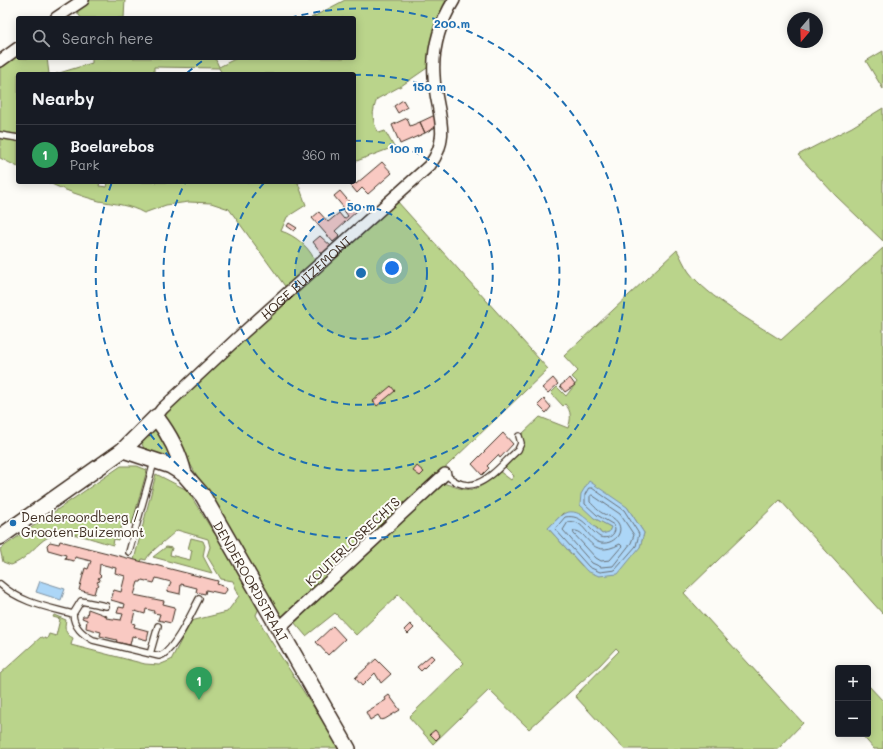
<!DOCTYPE html>
<meta charset="utf-8">
<style>
body{margin:0;font-family:Mali,sans-serif;background:#20242c;color:#f1f3f6}
.controls{position:absolute;right:12px;bottom:12px;display:grid;overflow:hidden;border-radius:4px;box-shadow:0 2px 10px #0003}
.controls button{width:36px;height:36px;display:grid;place-items:center;padding:0;border:0;border-bottom:1px solid #363941;background:#171b24;color:#f1f3f6;font:20px sans-serif}
.compass{position:absolute;left:787px;top:12px;width:36px;height:36px;border-radius:50%;background:#171b24;box-shadow:0 2px 10px #0003;rotate:199deg}
.you{position:absolute;left:392px;top:268px;width:14px;height:14px;margin:-10px;border:3px solid #fff;border-radius:50%;background:#1a73e8;box-shadow:0 0 0 6px #1a73e833}
.badge{display:grid;place-items:center;width:26px;height:26px;border-radius:50%;background:#2563eb;color:#fff;font-size:13px;font-weight:700}
.pin{position:absolute;translate:-50% -33px;filter:drop-shadow(0 1px 2px #0008)}
.pin::after{content:'';position:absolute;top:21px;width:14px;height:12px;background:inherit;clip-path:polygon(0 0,100% 0,50% 100%)}
.list{margin:0;padding:0;list-style:none}
h2{display:flex;justify-content:space-between;align-items:center;height:52px;margin:0;padding:0 16px;font-size:17px}
h2 small{font-size:13px;font-weight:400;color:#9ea1a6}
.list li{display:grid;grid-template-columns:26px 1fr auto;gap:12px;align-items:center;box-sizing:border-box;height:60px;padding:0 16px;border-top:1px solid #363941}
.list b{display:block;font-size:15px;white-space:nowrap}
.list p{margin:0;font-size:13px;white-space:nowrap;color:#9ea1a6}
.list em{font-size:13px;font-style:normal;color:#9ea1a6}
.icon{flex:none;width:22px;height:22px;fill:none;stroke:currentColor;stroke-width:2;stroke-linecap:round;stroke-linejoin:round}
.map{position:relative;flex:none;width:883px;height:749px;overflow:hidden}
.search{position:absolute;background:#171b24;box-shadow:0 2px 10px #0003;left:16px;top:16px;width:340px;height:44px;display:flex;align-items:center;gap:10px;box-sizing:border-box;padding:0 14px;border-radius:4px;color:#9ea1a6;font-size:15px}
.panel{position:absolute;background:#171b24;box-shadow:0 2px 10px #0003;left:16px;top:72px;width:340px;height:112px;border-radius:4px}
.map>svg:first-child{display:block}
.green{fill:#bad48b;stroke:#7a7f54;fill-rule:evenodd}
.water{fill:#acd6f7;stroke:#7f91a0}
.lines{fill:none;stroke-linecap:round;stroke-linejoin:round}
.shore{stroke:#686f75;stroke-width:1}
.building{fill:#f9c9c2;stroke:#3b2a1e}
.lane-casing{stroke:#3b2a1e;stroke-width:8}
.street-casing{stroke:#3b2a1e;stroke-width:14}
.secondary-casing{stroke:#3b2a1e;stroke-width:18}
.lane{stroke:#fdfcf7;stroke-width:5.5}
.street{stroke:#fdfcf7;stroke-width:11}
.secondary{stroke:#fdfcf7;stroke-width:15}
.ring{fill:none;stroke:#1f6fb2;stroke-width:2;stroke-dasharray:7 5}
.poi-dot{fill:#1f6fb2;stroke:#fdfcf7;stroke-width:1.5}
.labels{text-anchor:middle;dominant-baseline:central;stroke-width:4;stroke-linejoin:round;paint-order:stroke}
.street-label{font-size:13px;fill:#3b2a1e;stroke:#fdfcf7}
.poi-label{font-size:13px;fill:#3b2a1e;stroke:#fdfcf7;text-anchor:start}
.centre{fill:#1f6fb2;stroke:#fdfcf7;stroke-width:2}
.ring-label{font-size:12px;text-anchor:middle;font-weight:bold;fill:#1f6fb2;stroke:#fdfcf7;stroke-width:4;stroke-linejoin:round;paint-order:stroke}
</style>
<div class="map">
<svg width="883" height="749" viewBox="0 0 883 749">
<rect width="100%" height="100%" fill="#fdfcf7"/>
<filter id="ink" filterUnits="userSpaceOnUse"><feTurbulence type="fractalNoise" baseFrequency=".025" numOctaves="2"/><feDisplacementMap in="SourceGraphic" scale="8" xChannelSelector="R" yChannelSelector="G"/><feConvolveMatrix kernelMatrix="1 2 1 2 8 2 1 2 1" color-interpolation-filters="sRGB"/></filter>
<g filter="url(#ink)">
<path class="green" d="M91,0H125L124,18H81L75,9Z
M345,0H449L430,66L401,86L377,99C372,112 371,121 379,133L385,131L394,147L354,162V74H222L219,68L154,67V74H56L92,63V58H215L219,67L237,58H354V18H311Z
M883,51V89L866,61Z
M18,54V58H47L49,74H18V134L0,132V67Z
M883,108V241L836,196L798,155L852,127Z
M0,139L18,141V167L0,158Z
M47,182H100L99,186L107,187L108,182H301L298,183L306,205L287,217L281,231C295,235 312,249 316,264L287,289L229,209L211,203L189,202L166,205L144,213C130,205 115,204 99,201C81,196 64,190 47,182Z
M397,201L548,369L429,483L279,621L162,414Z
M883,248V614L780,500L684,593L803,723L778,749H624L575,696L619,651L616,648L600,665L529,729L489,690L433,744L409,717L464,663L398,595L356,635L335,613L306,636L294,622L439,483C448,483 455,488 464,489C479,492 489,480 499,471L511,480L514,476L504,466L518,453L521,435L540,417L568,428C571,420 572,411 565,404L563,406L551,393L557,387L566,396L577,382L572,377L578,371L564,356L677,250C681,257 684,265 689,272C709,298 753,322 781,340ZM581,505L627,507L644,533L640,547L582,566L548,528L563,513L597,528L602,534L609,533L611,527L594,518Z
M154,428L160,430L172,459L144,449L141,441Z
M121,466H137L147,470L132,524L123,521L118,540L114,539L113,545C89,539 60,524 40,543C30,552 23,561 11,565L3,562L0,549Z
M156,474L187,490L214,533L222,540L259,608L256,615L269,638L340,748L0,749V674L41,637L47,639L49,634L56,636L60,619L53,617L54,615L66,620C64,628 65,634 73,638L71,645L145,664L159,665L171,660L191,621L227,612L239,596L233,581L221,579L207,556L210,547L208,539L177,530C170,537 148,553 146,560L142,559L141,562L134,560Z
M191,538L203,541L205,546L203,556L212,573L153,557L166,547L172,548L170,555L190,560L192,550L188,549Z
M868,685L883,701V749H874L861,734H868Z"/>
<path class="water" d="M589,481L627,507L644,533L640,547L618,574L599,576L587,571L548,528C553,524 560,515 565,513C581,507 592,526 602,534L609,532L611,527L594,518L580,505L581,494Z
M40,581L65,589L61,600L36,592Z"/>
<g class="lines">
<path class="shore" d="M589,488H592L624,510L639,534L636,546L615,570L600,572L589,567L555,529L565,517C583,514 588,529 600,537C607,539 613,537 615,530L614,525L597,515L585,504V495Z
M592,495L620,514L634,535L631,543L613,566L601,567L592,563L563,530L568,522C584,518 588,541 601,543C616,545 628,528 613,518C610,516 607,516 604,514C599,512 594,506 590,502V497Z
M574,531C588,529 589,561 620,544L622,546L610,560L601,561L596,558L574,534Z"/>
</g>
<path class="building" d="M403,100L407,107L398,113L394,106Z
M435,115L439,125L425,133L420,122Z
M407,118L410,126L420,122L425,133L400,144L392,125Z
M382,162L392,173L368,194L362,188L357,193L348,182H354L356,184Z
M340,191L357,211L335,231L340,236L333,242L312,218L319,212L328,222L339,213L344,219L348,216L343,209L344,208L334,196Z
M289,223L297,228L294,231L287,226Z
M320,236L332,247L323,255L313,242Z
M553,378L558,384L548,393L542,388Z
M570,378L575,385L565,392L560,386Z
M391,386L395,391L377,406L373,401Z
M544,399L551,407L546,413L538,405Z
M503,433L513,444L500,458L498,455L487,466L489,468L482,475L472,464Z
M417,466L424,472L420,476L413,471Z
M60,541L218,581L217,584L226,587L227,590L224,594L206,590L205,594L196,592L197,588L181,584L180,594L167,591L171,582L156,578L154,583L142,580L141,582H138L134,595L164,601L163,604L175,607L171,623L158,620L160,614L153,613L154,611L146,609L145,614L135,611L132,623L135,624L134,627L149,631L147,640L132,636L130,645L116,642L117,640L100,636L101,632L86,628L87,620L82,618L83,616H87L88,609L107,616L106,618L121,620L123,614L117,613L119,607L124,608L125,604L111,600L114,590L121,592L125,576L115,573L116,568L100,564L99,574L101,576L98,578L100,581L97,582L99,585L96,587L94,594L79,590L85,568L88,569L91,561L75,557L74,561L65,559L66,555L48,550L47,545L50,542L59,544Z
M410,624L414,628L408,634L404,630Z
M333,626L345,639L328,655L316,642Z
M431,655L434,658L421,671L417,667Z
M376,659L391,674L381,683L375,673L362,686L355,678Z
M389,695L400,710L385,719L381,720L378,715L370,720L366,712L386,700L385,698Z
M435,730L440,736L436,740L430,734Z"/>
<g class="lines">
<defs>
<path id="lane" d="M0,135L18,138
M445,474C475,502 495,470 518,450L521,443L519,436
M129,552L154,462
M0,584C21,603 47,607 73,614L81,601L106,606
M73,614C74,627 82,634 93,640L159,656C173,654 192,612 199,599
M150,654L158,626"/>
<g id="street">
<path d="M56,18L83,0"/>
<path d="M0,61L18,48"/>
<path id="s1" d="M156,417L162,409L243,333L430,165C453,134 435,110 434,76C432,50 440,23 454,0"/>
<path d="M278,629L445,474"/>
</g>
<g id="secondary">
<path id="s2" d="M123,450L171,466L184,474L203,496L348,749"/>
<path d="M0,537L123,450L156,417C170,435 179,452 184,474"/>
</g>
</defs>
<use href="#lane" class="lane-casing"/>
<use href="#street" class="street-casing"/>
<use href="#secondary" class="secondary-casing"/>
<use href="#lane" class="lane"/>
<use href="#street" class="street"/>
<use href="#secondary" class="secondary"/>
</g>
</g>
<circle cx="361" cy="273" r="66" fill="#1f6fb2" fill-opacity=".12"/>
<g class="ring">
<circle cx="361" cy="273" r="66"/>
<path d="M354 141A132 132 0 1 1 265 182"/>
<path d="M354 75A198 198 0 1 1 185 183"/>
<path d="M187 73A265 265 0 0 1 205 59M290 18A265 265 0 1 1 112 182"/>
</g>
<circle class="poi-dot" cx="13" cy="523" r="4"/>
<g class="labels">
<g class="street-label">
<text stroke="none"><textPath href="#s1" startOffset="205">HOGE BUIZEMONT</textPath></text>
<text transform="translate(352 541) rotate(-43)">KOUTERLOSRECHTS</text>
<text stroke="none"><textPath href="#s2" startOffset="193">DENDEROORDSTRAAT</textPath></text>
</g>
<g class="poi-label">
<text x="21" y="516">Denderoordberg /<tspan x="21" dy="15">Grooten-Buizemont</tspan></text>
</g>
</g>
<circle cx="361" cy="273" r="6" class="centre"/>
<g class="ring-label">
<text x="452" y="28">200 m</text>
<text x="429" y="91">150 m</text>
<text x="406" y="153">100 m</text>
<text x="361" y="211">50 m</text>
</g>
</svg>
<div class="controls">
<button>+</button>
<button>−</button>
</div>
<svg class="compass" viewBox="-18 -18 36 36"><path d="M0-13l5 13h-10z" fill="#e53935"/><path d="M0 13l5-13h-10z" fill="#9ea1a6"/></svg>
<div class="you"></div>
<div class="pin badge" style="left:199px;top:700px;background:#2e9e5b">1</div>
<div class="search"><svg class="icon" aria-label="search" viewBox="0 0 24 24"><circle cx="10" cy="10" r="6"/><path d="M15 15l6 6"/></svg>Search here</div>
<section class="panel">
<h2>Nearby<small></small></h2>
<ul class="list">
<li><span class="badge" style="background:#2e9e5b">1</span><div><b>Boelarebos</b><p>Park</p></div><em>360 m</em></li>
</ul>
</section>
</div>
